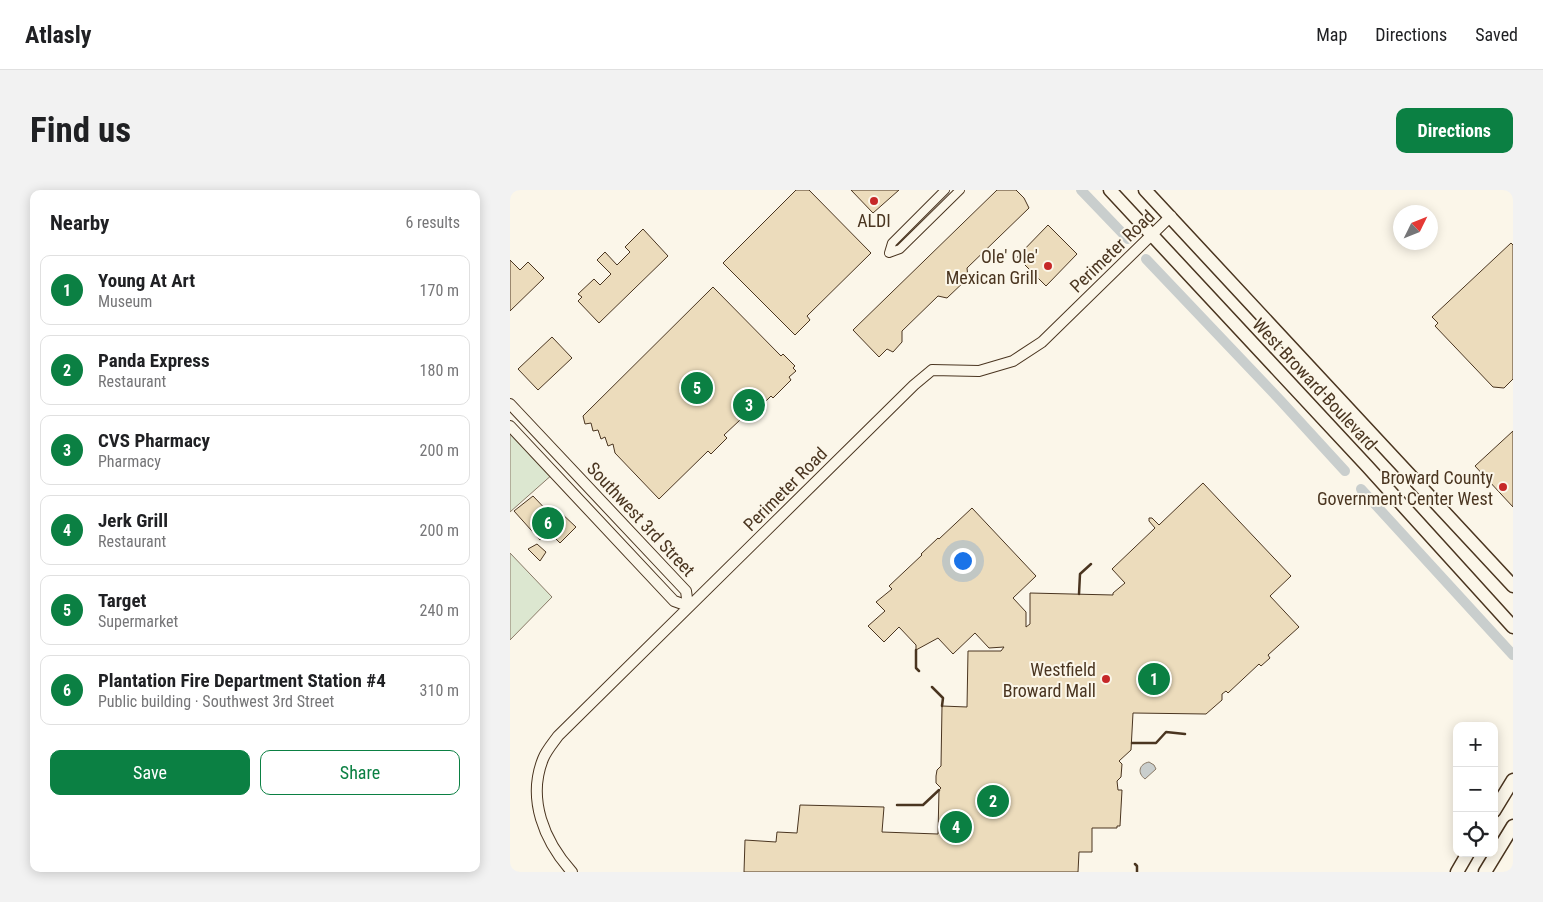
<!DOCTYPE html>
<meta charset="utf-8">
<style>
body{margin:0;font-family:"Roboto Condensed",sans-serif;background:#f2f2f2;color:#202124}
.controls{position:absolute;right:15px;bottom:15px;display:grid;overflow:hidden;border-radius:10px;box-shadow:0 2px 12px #0003}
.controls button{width:45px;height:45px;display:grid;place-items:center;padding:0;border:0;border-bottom:1px solid #e0e0e0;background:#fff;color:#202124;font:25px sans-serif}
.compass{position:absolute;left:883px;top:15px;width:45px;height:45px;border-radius:50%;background:#fff;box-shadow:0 2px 12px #0003;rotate:47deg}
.you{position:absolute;left:452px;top:370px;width:18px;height:18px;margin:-12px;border:4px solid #fff;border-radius:50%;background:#1a73e8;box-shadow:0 0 0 8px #1a73e833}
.badge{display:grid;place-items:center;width:32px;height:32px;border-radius:50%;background:#0b8043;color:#fff;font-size:16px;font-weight:700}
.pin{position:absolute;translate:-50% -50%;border:2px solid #fff;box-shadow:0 1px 5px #0006}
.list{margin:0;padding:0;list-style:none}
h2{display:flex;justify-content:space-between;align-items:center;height:65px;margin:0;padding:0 20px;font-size:21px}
h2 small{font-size:16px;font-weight:400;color:#757577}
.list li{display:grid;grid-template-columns:32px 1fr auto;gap:15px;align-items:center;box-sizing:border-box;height:70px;margin:0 10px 10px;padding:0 10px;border:1px solid #e0e0e0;border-radius:10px}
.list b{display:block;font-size:19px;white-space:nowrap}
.list p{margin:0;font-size:16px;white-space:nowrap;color:#757577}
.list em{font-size:16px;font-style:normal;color:#757577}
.actions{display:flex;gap:10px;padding:15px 20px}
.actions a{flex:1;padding:11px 0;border:1px solid #0b8043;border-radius:10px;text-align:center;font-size:18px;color:#0b8043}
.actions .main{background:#0b8043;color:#fff}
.icon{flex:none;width:28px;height:28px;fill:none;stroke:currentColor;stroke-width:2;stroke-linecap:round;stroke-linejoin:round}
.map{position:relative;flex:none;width:1003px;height:682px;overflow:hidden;border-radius:10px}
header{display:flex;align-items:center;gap:30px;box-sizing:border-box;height:70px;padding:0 25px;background:#fff;border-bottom:1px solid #e0e0e0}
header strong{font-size:24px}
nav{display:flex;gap:28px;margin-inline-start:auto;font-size:18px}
.intro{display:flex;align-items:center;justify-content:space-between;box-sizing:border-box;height:120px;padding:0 30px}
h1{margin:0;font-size:35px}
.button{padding:12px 22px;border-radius:10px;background:#0b8043;color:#fff;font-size:18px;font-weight:700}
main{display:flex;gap:30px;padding:0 30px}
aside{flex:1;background:#fff;border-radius:10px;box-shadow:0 2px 12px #0003}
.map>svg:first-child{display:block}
.green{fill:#dce7d0;stroke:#887966}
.water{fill:#c9cecd;stroke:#887966}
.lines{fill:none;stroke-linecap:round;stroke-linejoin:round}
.canal{stroke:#c9cecd;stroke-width:10}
.building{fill:#ecdcbc;stroke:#4a3520}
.minor-casing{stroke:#4a3520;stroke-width:10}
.tertiary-casing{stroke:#4a3520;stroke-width:12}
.primary-casing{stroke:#4a3520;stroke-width:15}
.minor{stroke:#fbf6e9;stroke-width:8}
.tertiary{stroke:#fbf6e9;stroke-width:10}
.primary{stroke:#fbf6e9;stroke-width:12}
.wall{stroke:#4a3520;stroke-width:2.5}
.poi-dot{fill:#c62828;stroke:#fbf6e9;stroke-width:2}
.labels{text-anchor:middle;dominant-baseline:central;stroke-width:4;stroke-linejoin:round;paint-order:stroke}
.poi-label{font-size:18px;fill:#4a3520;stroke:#fbf6e9;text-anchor:end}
.street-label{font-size:18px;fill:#4a3520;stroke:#fbf6e9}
</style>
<header>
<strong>Atlasly</strong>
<nav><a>Map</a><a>Directions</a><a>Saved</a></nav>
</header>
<div class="intro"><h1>Find us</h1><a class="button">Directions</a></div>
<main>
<aside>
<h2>Nearby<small>6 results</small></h2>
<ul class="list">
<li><span class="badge">1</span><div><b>Young At Art</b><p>Museum</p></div><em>170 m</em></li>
<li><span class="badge">2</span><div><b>Panda Express</b><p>Restaurant</p></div><em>180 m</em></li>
<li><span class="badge">3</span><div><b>CVS Pharmacy</b><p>Pharmacy</p></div><em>200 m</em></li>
<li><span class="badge">4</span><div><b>Jerk Grill</b><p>Restaurant</p></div><em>200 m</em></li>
<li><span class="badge">5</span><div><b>Target</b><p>Supermarket</p></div><em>240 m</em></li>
<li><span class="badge">6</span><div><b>Plantation Fire Department Station #4</b><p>Public building · Southwest 3rd Street</p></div><em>310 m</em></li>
</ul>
<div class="actions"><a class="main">Save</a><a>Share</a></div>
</aside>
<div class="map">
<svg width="1003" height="682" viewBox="0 0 1003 682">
<rect width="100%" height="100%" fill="#fbf6e9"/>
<path class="green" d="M0,236L44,283L0,322Z
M0,363L42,407L0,450Z"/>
<path class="water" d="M639,572L644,575L646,579L635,589C627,583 629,574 639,572Z"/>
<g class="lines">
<path class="canal" d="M571,0L618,49
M636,69L770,210L835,281
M851,299L1003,465"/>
</g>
<path class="building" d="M286,0H299L361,63L297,126L300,130L285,145L213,73Z
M341,0H389L363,23Z
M487,0H506L514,8L519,18L457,78L458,88L437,108L428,106L392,141V152L383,162L377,159L369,167L343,140Z
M538,35L567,64L536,96L507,67Z
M133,39L158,66L89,133L68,111L72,107L68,104L84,89L90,95L101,84L87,70L95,62L107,75L120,62L115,57Z
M1001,53L1003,55V189L994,198L983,197L925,136L928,133L922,127Z
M0,70L10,80L18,72L34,88L0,121Z
M203,97L271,166L273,164L285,176L283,178L286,181L279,187L281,190L263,208L261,206L249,218L246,215L214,245L217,248L201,264L198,261L149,309L105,263L103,254L98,256L95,247L91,249L88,240L83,241L81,233L75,234L73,226Z
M42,147L62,168L28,200L8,179Z
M1003,241V317L965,276Z
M693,293L781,386L760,406L789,437L758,465L760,468L751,476L749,474L718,503L716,501L712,504V510L696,524L623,523L621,560L609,571L612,574L611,587L607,591L608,600H612L610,636H607V638H582V662H569L568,682H234L235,650L266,652L267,642L287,643L290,615L374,617L372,642L428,644L429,600L431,598L426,593V586L427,580L431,576L432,516L457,517L458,461H491L494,457L479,458L465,443L443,464L428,448L406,460V455L389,437L374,452L358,436L375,421L366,412L382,399L379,396L412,365L411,364L428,348L429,349L462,318L526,386L503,408L516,422V437L520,434V403L603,405V403L615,393L602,379L645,338L639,331V328H642L649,335Z
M23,306L44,328L50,322L66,337L50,353L39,342L30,350L4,321Z
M27,354L36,362L30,371L18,359Z"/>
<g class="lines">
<defs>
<path id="minor" d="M379,63L390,59L450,0
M379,63L382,53L435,0"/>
<path id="tertiary" d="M0,214L176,401L178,416
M0,236L164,411L178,416
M62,682C34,651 17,609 33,569C36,561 43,553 48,546L404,195L422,180L469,181L503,171L532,152L661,26"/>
<path id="primary" d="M600,0L857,276L1003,437
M635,0L1003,396
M984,621L1003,590
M947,682L958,663
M975,682L1003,636"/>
</defs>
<use href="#minor" class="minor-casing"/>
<use href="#tertiary" class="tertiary-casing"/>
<use href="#primary" class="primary-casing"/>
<use href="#minor" class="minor"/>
<use href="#tertiary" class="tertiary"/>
<use href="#primary" class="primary"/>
<path class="wall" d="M569,404L570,384L581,374
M406,460V478L409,481
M422,497L433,508L432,516
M622,553H646L656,542L675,544
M387,615H413L429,600
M625,674L627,676V682"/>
</g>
<g class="poi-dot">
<circle cx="364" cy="11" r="5"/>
<circle cx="538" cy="76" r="5"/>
<circle cx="993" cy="297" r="5"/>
<circle cx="596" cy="489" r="5"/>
</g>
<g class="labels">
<g class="poi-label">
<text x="364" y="30" text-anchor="middle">ALDI</text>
<text x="528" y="66">Ole' Ole'<tspan x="528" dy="21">Mexican Grill</tspan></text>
<text x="983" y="287">Broward County<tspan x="983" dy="21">Government Center West</tspan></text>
<text x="586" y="479">Westfield<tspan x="586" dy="21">Broward Mall</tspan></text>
</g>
<g class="street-label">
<text transform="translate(602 61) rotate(-44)">Perimeter Road</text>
<text transform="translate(805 194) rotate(47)">West Broward Boulevard</text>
<text transform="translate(275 299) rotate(-45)">Perimeter Road</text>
<text transform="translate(131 329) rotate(47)">Southwest 3rd Street</text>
</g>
</g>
</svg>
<div class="controls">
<button>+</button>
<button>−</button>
<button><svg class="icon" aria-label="locate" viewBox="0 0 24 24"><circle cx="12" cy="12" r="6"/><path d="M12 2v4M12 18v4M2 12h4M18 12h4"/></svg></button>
</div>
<svg class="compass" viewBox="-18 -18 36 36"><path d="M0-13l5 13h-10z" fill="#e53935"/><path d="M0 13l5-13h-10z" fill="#757577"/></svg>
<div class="you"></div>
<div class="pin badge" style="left:644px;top:489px">1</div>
<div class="pin badge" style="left:483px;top:611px">2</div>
<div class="pin badge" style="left:239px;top:215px">3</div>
<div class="pin badge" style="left:446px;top:637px">4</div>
<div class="pin badge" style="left:187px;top:198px">5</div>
<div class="pin badge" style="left:38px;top:333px">6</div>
</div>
</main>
